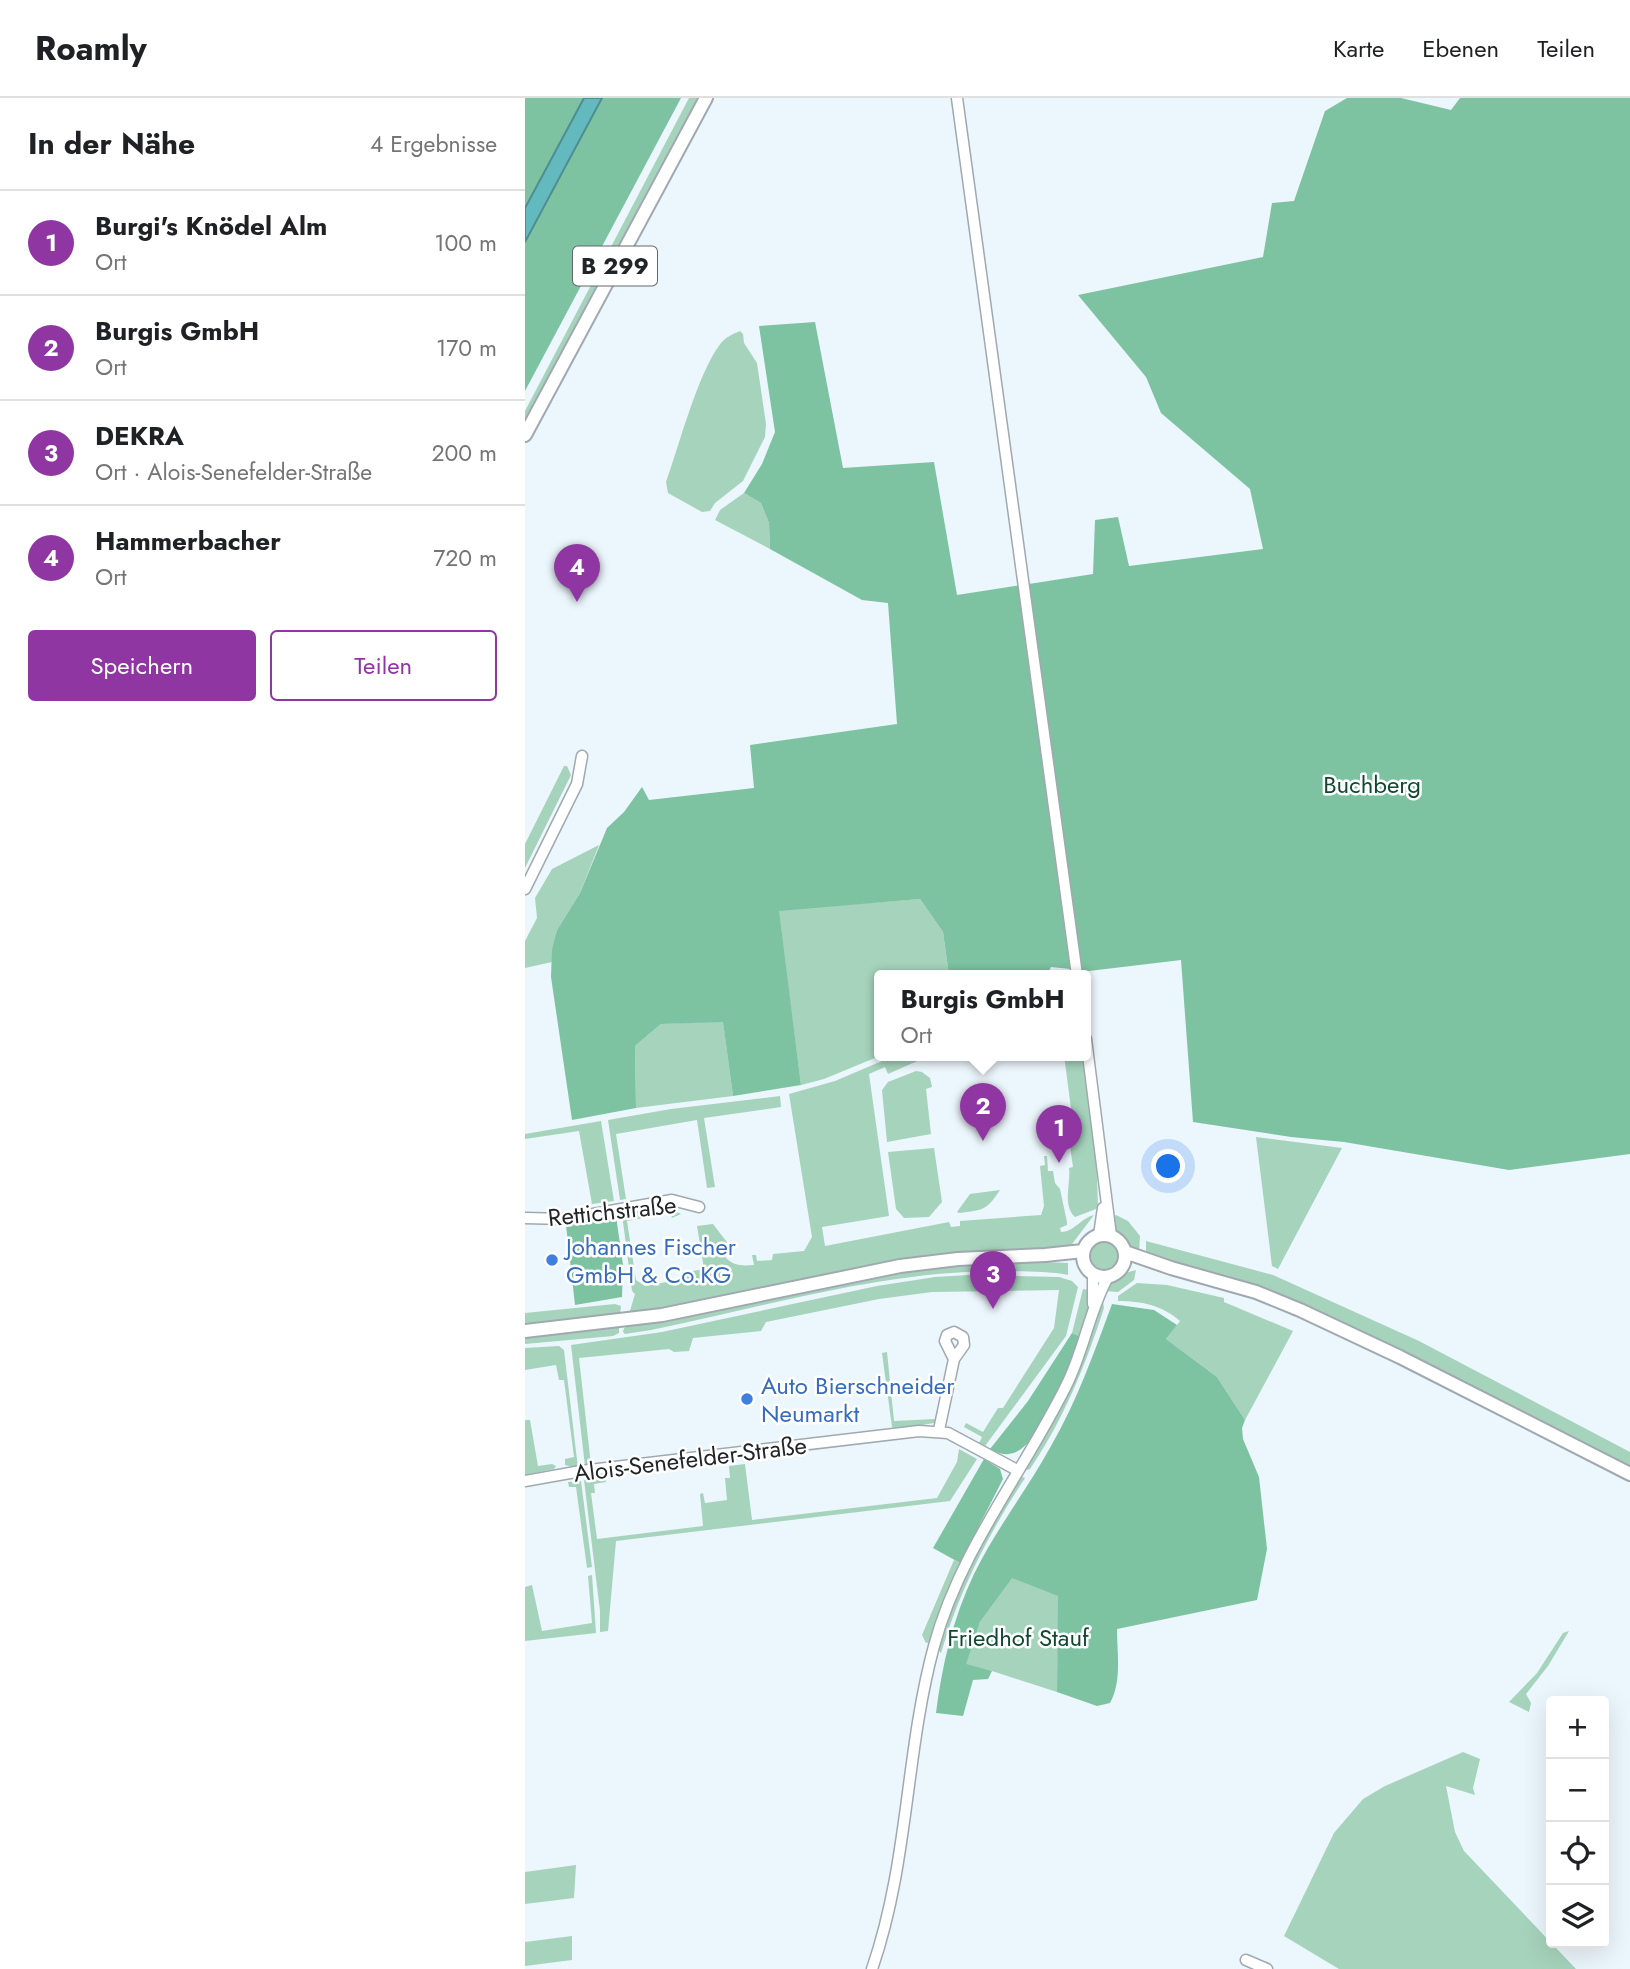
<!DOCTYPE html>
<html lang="de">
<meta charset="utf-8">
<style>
body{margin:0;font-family:Jost,sans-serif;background:#f6f6f6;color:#202124}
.controls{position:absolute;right:21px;bottom:21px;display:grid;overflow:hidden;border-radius:7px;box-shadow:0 7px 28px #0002}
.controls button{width:63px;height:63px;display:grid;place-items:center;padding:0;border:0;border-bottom:2px solid #e0e0e0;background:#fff;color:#202124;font:35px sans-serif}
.you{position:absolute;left:644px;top:1069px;width:24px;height:24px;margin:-18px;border:5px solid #fff;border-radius:50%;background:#1a73e8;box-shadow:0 0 0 10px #1a73e833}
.badge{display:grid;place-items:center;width:46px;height:46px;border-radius:50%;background:#9036a2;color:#fff;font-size:23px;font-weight:700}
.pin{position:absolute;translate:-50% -58px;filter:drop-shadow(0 2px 4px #0008)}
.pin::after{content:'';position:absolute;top:37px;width:24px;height:21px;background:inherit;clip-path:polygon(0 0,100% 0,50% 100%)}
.popup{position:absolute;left:349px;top:872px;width:217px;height:91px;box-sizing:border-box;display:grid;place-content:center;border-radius:7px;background:#fff;filter:drop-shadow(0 2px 5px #0005);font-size:23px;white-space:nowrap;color:#757577}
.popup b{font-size:26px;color:#202124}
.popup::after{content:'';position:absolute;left:50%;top:100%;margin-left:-14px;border:14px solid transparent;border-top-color:#fff}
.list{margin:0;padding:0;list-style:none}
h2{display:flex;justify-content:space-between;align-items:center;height:91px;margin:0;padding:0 28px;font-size:30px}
h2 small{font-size:23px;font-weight:400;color:#757577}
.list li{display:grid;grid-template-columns:46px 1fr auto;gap:21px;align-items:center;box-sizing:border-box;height:105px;padding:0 28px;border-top:2px solid #e0e0e0}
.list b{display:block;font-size:26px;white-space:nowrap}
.list p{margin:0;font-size:23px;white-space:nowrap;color:#757577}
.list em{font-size:23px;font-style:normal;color:#757577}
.actions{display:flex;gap:14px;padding:21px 28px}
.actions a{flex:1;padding:16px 0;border:2px solid #9036a2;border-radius:7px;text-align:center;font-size:24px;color:#9036a2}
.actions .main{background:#9036a2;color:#fff}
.icon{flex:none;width:38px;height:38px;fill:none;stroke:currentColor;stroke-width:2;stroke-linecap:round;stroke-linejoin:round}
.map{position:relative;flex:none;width:1105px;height:1871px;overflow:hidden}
header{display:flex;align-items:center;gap:42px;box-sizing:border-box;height:98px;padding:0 35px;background:#fff;border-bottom:2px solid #e0e0e0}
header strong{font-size:33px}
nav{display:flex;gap:38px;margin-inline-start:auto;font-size:24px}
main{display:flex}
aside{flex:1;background:#fff}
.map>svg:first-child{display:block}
.green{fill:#a6d3bc}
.forest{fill:#7dc2a1}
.water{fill:#62b9be;stroke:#4e8d91;stroke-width:2}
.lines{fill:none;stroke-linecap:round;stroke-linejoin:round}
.minor-casing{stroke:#a0a9b0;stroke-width:13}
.major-casing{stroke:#a0a9b0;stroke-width:16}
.minor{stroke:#fff;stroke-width:10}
.major{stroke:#fff;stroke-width:12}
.shop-dot{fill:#3f7fe0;stroke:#fff;stroke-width:2.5}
.labels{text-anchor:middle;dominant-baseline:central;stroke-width:5;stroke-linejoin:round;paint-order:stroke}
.shield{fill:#fff;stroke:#646668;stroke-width:2}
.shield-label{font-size:23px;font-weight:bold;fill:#212527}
.park-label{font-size:24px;fill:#114832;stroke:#fff}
.street-label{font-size:24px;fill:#212527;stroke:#fff}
.shop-label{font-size:24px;fill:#366cbe;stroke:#fff;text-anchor:start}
</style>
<header>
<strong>Roamly</strong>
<nav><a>Karte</a><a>Ebenen</a><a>Teilen</a></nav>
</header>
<main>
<aside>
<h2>In der Nähe<small>4 Ergebnisse</small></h2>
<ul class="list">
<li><span class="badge">1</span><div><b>Burgi's Knödel Alm</b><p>Ort</p></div><em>100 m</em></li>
<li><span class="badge">2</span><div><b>Burgis GmbH</b><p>Ort</p></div><em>170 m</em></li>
<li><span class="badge">3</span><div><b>DEKRA</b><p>Ort · Alois-Senefelder-Straße</p></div><em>200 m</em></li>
<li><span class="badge">4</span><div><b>Hammerbacher</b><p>Ort</p></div><em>720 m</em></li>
</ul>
<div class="actions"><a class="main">Speichern</a><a>Teilen</a></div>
</aside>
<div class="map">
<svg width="1105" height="1871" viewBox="0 0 1105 1871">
<rect width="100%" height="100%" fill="#ecf6fd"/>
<path class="green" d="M164,0H173L0,326V313Z
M215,233L218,236L219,245L232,265L241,326L240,339L218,383L190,405L185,413L177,414L143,395L141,384C154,348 173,274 196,245C201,239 208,236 215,233Z
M219,395L236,405L244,425L245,451L190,422L195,412Z
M39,668H42L46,677L0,770V746Z
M74,747L55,795L32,832L27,864L0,870V843L12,820L10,800L27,771Z
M395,801L418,834L424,877H355V957H357L299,981L276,987L253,812Z
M198,923L208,998L111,1010L110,948L136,926Z
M371,957H406L363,976L360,969L344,976L364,1118L297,1129L300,1148L424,1124L426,1129L435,1128V1123L516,1117L519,1108L515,1068L520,1067L519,1058H522L523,1073H528L530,1085L535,1091L542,1124V1127L535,1130L536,1134C549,1134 556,1120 569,1117L547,1146L545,1152L469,1153L420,1157L108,1217L104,1216L110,1196L107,1193L97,1116L142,1109L156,1116L147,1120L146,1115L102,1123L111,1182L120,1188L152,1182L162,1174L179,1171L172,1128L188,1126L208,1152L200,1159C209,1168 216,1168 229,1167L227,1157H231L232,1163L247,1162L248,1156L279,1153L287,1139L264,996L310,983Z
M539,957H557L571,1054L573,1108L571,1111L550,1119C537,1107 546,1086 544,1070L548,1069L545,1048H535L534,1042L521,1044L518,1022L547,1018Z
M391,973L397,974L405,980L407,989L401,991L406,1036L362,1044L357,992L363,984Z
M255,998L256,1009L179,1020L190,1089L182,1090L172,1022L91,1036L101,1101L95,1102L83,1022L146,1011Z
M76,1023L89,1103L67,1106L54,1033L0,1041V1036Z
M731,1039L817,1050L753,1171L747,1168Z
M409,1050L417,1104L404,1119L379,1120L371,1111L363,1054Z
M475,1092C461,1113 458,1112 434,1115L432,1114L445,1096Z
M591,1117L603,1123L615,1138L614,1157C600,1149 590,1136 587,1120Z
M621,1143L748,1177L894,1243L1105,1354V1368L791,1212L742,1191L621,1157Z
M563 1159a15 15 0 1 1 30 0a15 15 0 1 1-30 0Z
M498,1163L543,1165V1177C524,1173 504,1174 484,1173C363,1171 244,1208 126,1232L100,1236L98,1234L99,1230L104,1227L405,1168Z
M611,1172L609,1182L593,1194L579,1193C586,1182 598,1175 611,1172Z
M444,1177L534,1179L547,1183L553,1189L541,1238L460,1348L454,1345L457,1339L439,1329L441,1325L458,1334L473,1310H478L529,1230L534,1192L407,1194L354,1201L241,1224L236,1233L168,1240L164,1253L149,1254L144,1251L54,1260L66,1367L60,1368L46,1247L137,1234L352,1188L410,1179Z
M612,1185L642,1187L699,1200V1204L768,1233L720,1322L692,1279L641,1241L655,1223C637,1207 616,1203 593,1203V1198Z
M558,1191L564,1192V1208L556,1239L547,1235Z
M578,1204L579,1210C561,1266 539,1321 505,1371L502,1372L500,1369Z
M90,1206L96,1208L95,1216L0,1229V1215Z
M91,1229L94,1230V1235L88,1238L0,1246V1238Z
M34,1248L39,1252L53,1370L40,1367V1361L49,1359L39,1282H34L31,1267L0,1272V1250Z
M362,1254L369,1323L411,1321L409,1325L374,1331L367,1329L357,1255Z
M0,1322H5L13,1368L27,1366L31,1368L29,1371L0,1377Z
M434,1351L452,1361L425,1403L91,1443L83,1533L75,1534V1513L59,1382L80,1380L81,1384L69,1386L70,1395H66L72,1441L178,1428L175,1396L178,1395L180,1405L202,1402L200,1380H205L204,1368L220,1366L227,1422L412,1400L432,1364Z
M495,1378L500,1380C464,1435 435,1491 416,1555L412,1550L438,1478Z
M56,1383L67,1469L62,1470L51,1389H44L43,1384Z
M429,1462L435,1465L405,1544L401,1545L397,1537Z
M67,1477L71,1535L0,1543V1489L7,1487L17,1533L67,1525L63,1478Z
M487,1479L534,1498L532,1594L467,1573L440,1567L455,1524Z
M1044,1533L1023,1568L1001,1596L1006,1605L1004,1614L984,1604L1012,1575L1038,1535Z
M938,1654L955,1661L948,1690L950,1697L921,1688L930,1734L939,1753L1051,1871H814L759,1838L809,1735L838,1701L860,1688Z
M51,1767L49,1800L0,1806V1774Z
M47,1838V1862L0,1868V1844Z"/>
<path class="forest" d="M0,0H59L0,110Z
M77,0H156L0,293V144Z
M822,0H876L926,12L935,0H1105V1056L984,1072L819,1044L766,1039L668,1024L656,862L564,873L526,869L522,877H424L418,834L395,801L254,813L276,987L208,998L198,924L136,926L110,948L111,1010L47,1022L26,879L27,852L32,832L55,795L82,730L99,714L117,689L124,702L229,690L225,647L372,626L363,505L337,502L245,451L244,425L236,405L219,395L237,366L250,334L234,228L290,224L318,370L409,364L432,497L568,476L570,422L593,419L604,468L738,451L725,391L636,315L621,279L553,197L738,159L747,105L769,103L800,13Z
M91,1118L98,1167L97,1199L50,1207L41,1127Z
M587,1206L629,1212L652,1227L641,1241L692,1279L720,1322L717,1330L718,1341L734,1379L742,1451L732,1502L592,1531C592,1556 597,1583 585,1605L572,1608L532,1594L533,1498L487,1480L455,1524L441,1566L467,1573L463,1581L448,1582L438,1618L411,1615C417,1567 428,1520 449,1476C471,1431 502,1392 526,1348C552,1303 569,1255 587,1206Z
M547,1235L556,1239C546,1265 517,1343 491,1354C482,1358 473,1356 465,1351L503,1303Z
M459,1361L475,1371L478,1381L435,1465L408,1450Z"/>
<path class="water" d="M59,0H77L0,144V110Z"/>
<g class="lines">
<defs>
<path id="minor" d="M432,0L552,877
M0,791L52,686L57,658
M561,941L586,1138
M0,1120L40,1121L147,1102L174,1109
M574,1137L578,1110
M568,1176V1206
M414,1332L429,1261L439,1247L438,1239L429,1234L422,1237L420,1243L429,1261
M0,1383L56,1373L394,1333L423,1335L492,1372
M721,1862L742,1871
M347,1871C384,1764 380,1655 409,1548C435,1452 498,1375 541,1288C559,1253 564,1213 583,1179"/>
<path id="major" d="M0,337L181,0
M558 1158a21 21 0 1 1 42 0a21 21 0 1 1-42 0Z
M600,1154L646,1170L731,1194L775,1212L875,1259L1105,1376
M0,1233L137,1217L375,1168L433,1161L520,1157L558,1153"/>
</defs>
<use href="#minor" class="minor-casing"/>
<use href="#major" class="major-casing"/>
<use href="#minor" class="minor"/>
<use href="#major" class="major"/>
</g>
<g class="shop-dot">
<circle cx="27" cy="1162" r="7"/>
<circle cx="222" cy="1301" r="7"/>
</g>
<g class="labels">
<rect class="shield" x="48" y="148.5" width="84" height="39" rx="5"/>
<g class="shield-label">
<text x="90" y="168">B 299</text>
</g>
<g class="park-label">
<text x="847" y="686">Buchberg</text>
<text x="493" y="1539">Friedhof Stauf</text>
</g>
<g class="street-label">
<text transform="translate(87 1113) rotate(-6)">Rettichstraße</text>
<text transform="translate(165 1361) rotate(-7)">Alois-Senefelder-Straße</text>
</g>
<g class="shop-label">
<text x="41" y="1148">Johannes Fischer<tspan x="41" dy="28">GmbH &amp; Co.KG</tspan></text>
<text x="236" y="1287">Auto Bierschneider<tspan x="236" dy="28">Neumarkt</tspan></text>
</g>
</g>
</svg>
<div class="controls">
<button>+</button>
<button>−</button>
<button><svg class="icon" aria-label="locate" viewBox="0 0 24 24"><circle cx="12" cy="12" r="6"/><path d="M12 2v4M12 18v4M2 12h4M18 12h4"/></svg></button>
<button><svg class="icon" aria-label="layers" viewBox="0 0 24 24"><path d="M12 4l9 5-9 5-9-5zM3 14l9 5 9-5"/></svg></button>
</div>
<div class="you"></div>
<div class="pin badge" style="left:534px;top:1065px">1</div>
<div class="pin badge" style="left:458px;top:1043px">2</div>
<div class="popup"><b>Burgis GmbH</b>Ort</div>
<div class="pin badge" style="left:468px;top:1211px">3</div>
<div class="pin badge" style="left:52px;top:504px">4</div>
</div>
</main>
